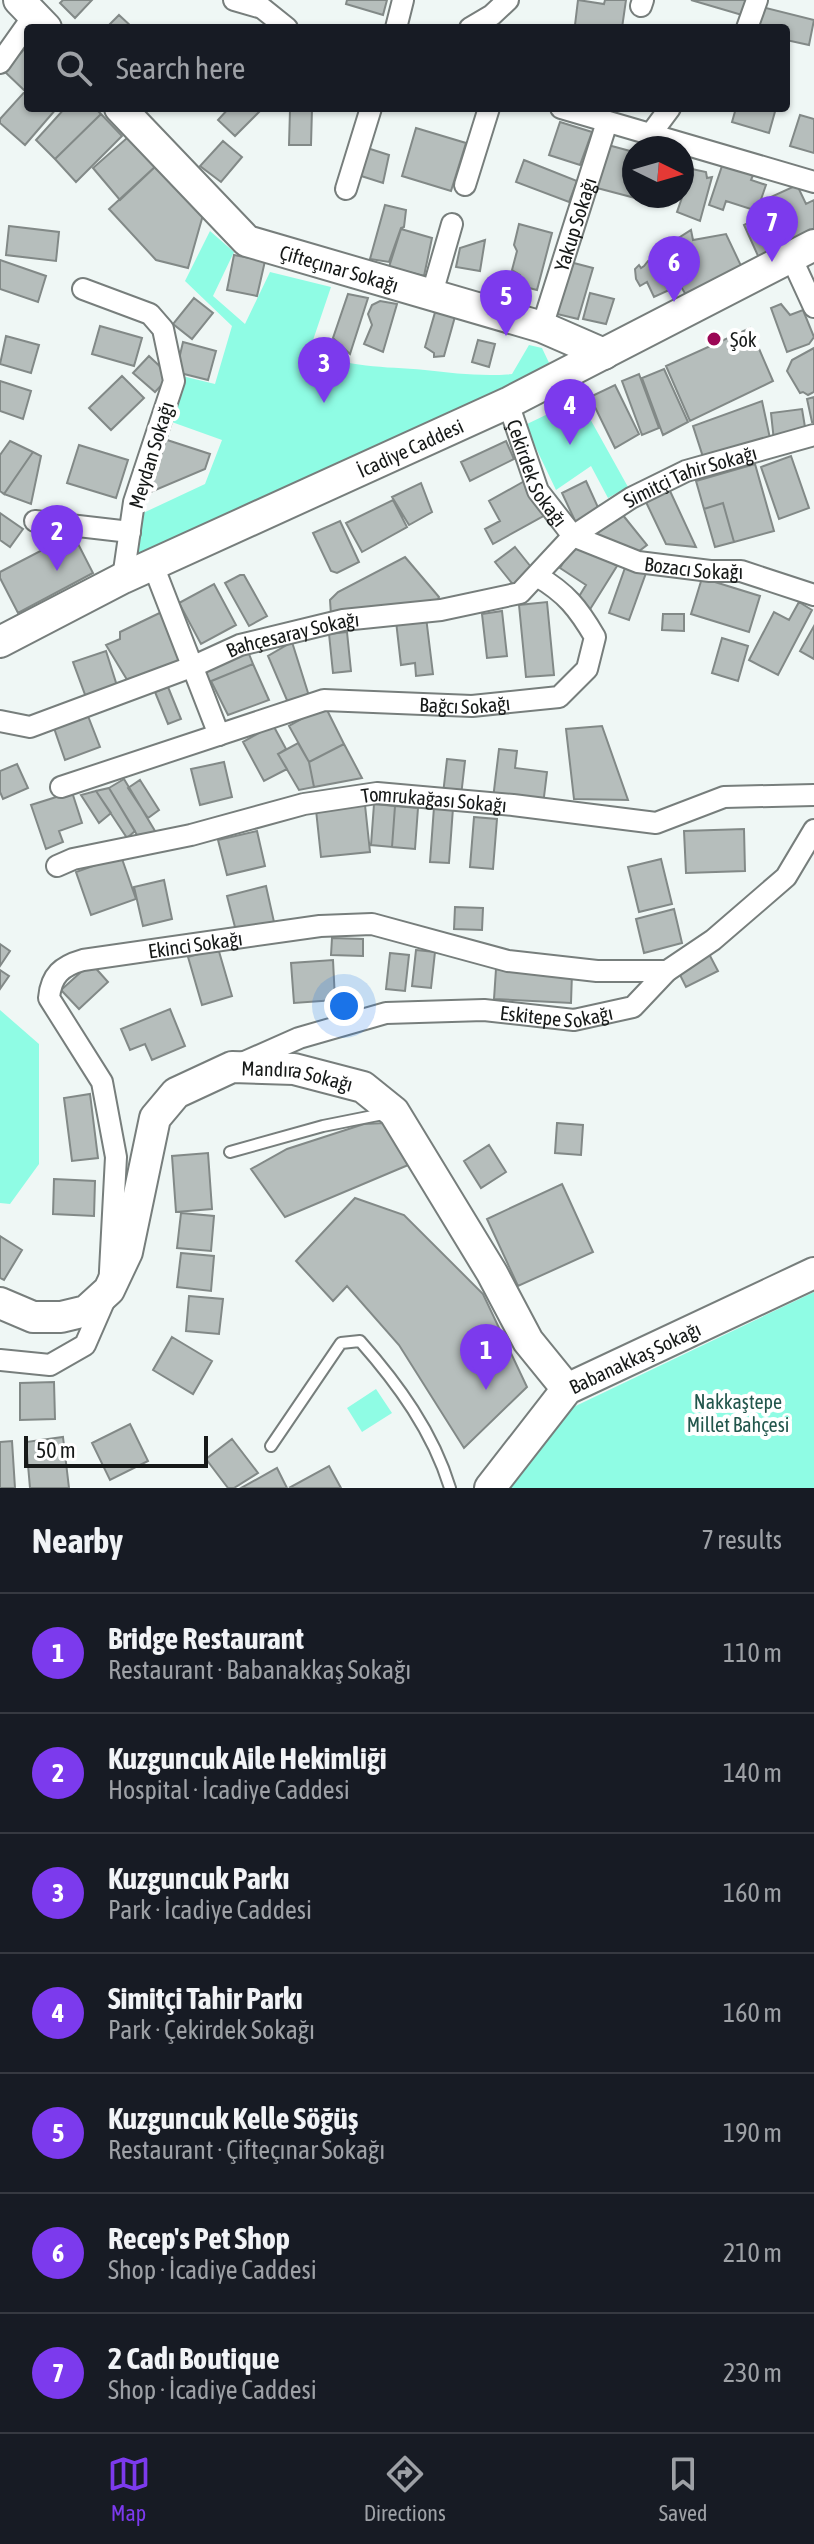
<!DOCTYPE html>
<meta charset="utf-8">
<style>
body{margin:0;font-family:"Asap Condensed",sans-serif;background:#242831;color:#f1f3f6}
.compass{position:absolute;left:622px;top:136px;width:72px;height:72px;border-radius:50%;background:#171b24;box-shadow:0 2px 6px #0004;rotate:95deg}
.scale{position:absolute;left:24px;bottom:20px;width:184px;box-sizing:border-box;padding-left:8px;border:4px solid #161918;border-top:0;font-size:22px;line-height:28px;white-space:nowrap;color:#161918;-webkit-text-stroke:6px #fff;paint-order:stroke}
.you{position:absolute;left:344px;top:1006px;width:28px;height:28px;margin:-20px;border:6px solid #fff;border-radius:50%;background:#1a73e8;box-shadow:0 0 0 12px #1a73e833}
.badge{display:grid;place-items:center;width:52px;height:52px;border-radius:50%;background:#7c3aed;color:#fff;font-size:26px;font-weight:700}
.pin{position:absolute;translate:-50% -66px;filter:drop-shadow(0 2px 4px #0008)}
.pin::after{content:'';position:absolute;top:42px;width:28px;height:24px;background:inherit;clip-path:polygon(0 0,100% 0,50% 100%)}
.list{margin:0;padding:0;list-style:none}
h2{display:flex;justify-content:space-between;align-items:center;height:104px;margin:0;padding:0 32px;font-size:34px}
h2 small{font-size:26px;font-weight:400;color:#9ea1a6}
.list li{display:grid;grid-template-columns:52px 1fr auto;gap:24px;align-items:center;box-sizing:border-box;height:120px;padding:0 32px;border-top:2px solid #363941}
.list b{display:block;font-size:30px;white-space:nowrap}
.list p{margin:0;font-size:26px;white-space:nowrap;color:#9ea1a6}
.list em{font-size:26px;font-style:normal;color:#9ea1a6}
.icon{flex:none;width:44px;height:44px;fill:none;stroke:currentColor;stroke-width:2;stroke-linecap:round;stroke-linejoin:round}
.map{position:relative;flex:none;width:814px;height:1488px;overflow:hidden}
.search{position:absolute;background:#171b24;box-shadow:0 2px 6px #0004;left:24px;right:24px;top:24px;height:88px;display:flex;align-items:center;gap:20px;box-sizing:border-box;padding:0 28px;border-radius:8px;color:#9ea1a6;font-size:30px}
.sheet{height:944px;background:#171b24}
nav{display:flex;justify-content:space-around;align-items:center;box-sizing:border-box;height:112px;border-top:2px solid #363941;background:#171b24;font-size:22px;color:#9ea1a6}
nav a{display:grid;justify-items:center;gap:4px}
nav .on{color:#7c3aed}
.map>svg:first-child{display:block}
.green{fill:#8ffce4}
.building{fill:#b6bebc;stroke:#828987;stroke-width:2}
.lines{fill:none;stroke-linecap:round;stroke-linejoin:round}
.lane-casing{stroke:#777e7c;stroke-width:14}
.street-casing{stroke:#777e7c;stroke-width:24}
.secondary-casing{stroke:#777e7c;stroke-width:34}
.lane{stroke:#fff;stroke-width:10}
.street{stroke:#fff;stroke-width:20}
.secondary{stroke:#fff;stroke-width:30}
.poi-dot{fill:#9b0654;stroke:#fff;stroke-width:3}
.labels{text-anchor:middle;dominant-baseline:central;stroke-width:8;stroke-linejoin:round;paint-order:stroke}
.street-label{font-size:20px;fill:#161918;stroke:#fff}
.poi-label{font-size:20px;fill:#161918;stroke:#fff;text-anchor:start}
.park-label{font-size:20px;fill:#22564c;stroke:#fff}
</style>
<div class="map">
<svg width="814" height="1488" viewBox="0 0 814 1488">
<rect width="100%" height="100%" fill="#eff7f5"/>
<path class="green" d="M210,231L234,252L213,296L245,324L270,272L331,287L310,349C348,369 383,366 425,370C454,373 482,377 512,374L529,345L542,348L551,367L135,563L141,514L205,484L222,440L169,421L182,376L215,384L232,326L185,281Z
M579,399L628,487L608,498L591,466L556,490L525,425Z
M0,1010L39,1044V1164L10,1204L0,1203Z
M814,1292V1488H506L563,1412Z
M376,1389L392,1413L362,1432L347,1408Z"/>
<path class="building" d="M63,0H92L75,18L60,3Z
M347,0H387L383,15L346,4Z
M578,0L604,4L605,0H626L622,28L575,25Z
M691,0H746L742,15Z
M758,6L814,20L809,45L786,40V28H753Z
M119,15L133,28H106Z
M28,45V88L25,91L4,71Z
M28,88V108H57L25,145L0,123V119Z
M65,108H95L101,114L55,159L36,140Z
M229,108H263L235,136L218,120Z
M736,108H776L769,133L732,122Z
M312,109L311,145H289L290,110Z
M101,114L122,136L76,182L55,159Z
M800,115L814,119V153L790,146Z
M560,122L592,132L580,165L549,155Z
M416,128L466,143L451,191L402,176Z
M127,138L157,165L120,200L93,168Z
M223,141L242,157L221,182L200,166Z
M608,145L634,152V196H661L658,204L597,188Z
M364,147L389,155L383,183L355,174Z
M524,160L577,181L569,202L516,182Z
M723,163L754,173L751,180L766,185L757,211L726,201L723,210L709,205Z
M157,165L203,215L188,268L156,260L109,209Z
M692,169L706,172L707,178L712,177L700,221L677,212Z
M797,185L806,204L814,200V232L759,258L744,225L768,213L762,201Z
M385,205L406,210L404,227L401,228L389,262L370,259Z
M519,224L552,233L537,290L517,285L520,275L512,270L517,251L514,245Z
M9,226L59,232L56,261L6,255Z
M401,229L432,238L424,276L389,267Z
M691,230L693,240L726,234L743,270L689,300L680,285L654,297L647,282L640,286L636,279L635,269L639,265L641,268L644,266L648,261L654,265L652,261L655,259L661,263L658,257L673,252L674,248L666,249V246Z
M485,240L480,271L456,267L460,248Z
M234,255L265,261L257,296L227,290Z
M0,260L46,276L38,302L0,289Z
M570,262L593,268L578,319L553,313Z
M590,293L614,299L606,324L583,319Z
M348,294L368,298L350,354L333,338Z
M194,298L213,313L192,339L173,324Z
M380,301L397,304L383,352L364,344L372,325L368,314L372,305Z
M781,304L790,315L803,310L814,337L809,344L787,352L771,308Z
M436,309L456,313L444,356L434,357V353L425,347Z
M100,326L142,338L134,366L92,354Z
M750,328L773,381L690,421L666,366Z
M6,336L39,345L31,373L0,364Z
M478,340L495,344L489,367L472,362Z
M183,342L216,351L208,380L176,372Z
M814,348V392L808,395L803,392L800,393L787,371L792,360Z
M149,356L170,376L155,392L133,373Z
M664,369L688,422L663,435L642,378Z
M639,374L659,428L642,435L622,381Z
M122,376L144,398L111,430L89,408Z
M0,381L31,391L23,419L0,411Z
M615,385L639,434L615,448L590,397Z
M814,397V422H812L807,399Z
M762,401L771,443L704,460L693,426Z
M802,409L806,433L774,441L771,413Z
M164,439L210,454L205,469L146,494Z
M10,441L33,452L4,494L0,491V455Z
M506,441L514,459L470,481L461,462Z
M79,445L128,460L116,498L67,483Z
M33,452L41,456L31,504L4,494Z
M791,456L809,508L779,519L761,467Z
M755,464L774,531L734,542L723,503L704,509L696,481Z
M528,479L547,514L493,544L485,529L500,521L489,501Z
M586,481L601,514L577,525L562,493Z
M421,483L432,512L409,525L392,497Z
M670,491L696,547L666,544L645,500Z
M393,500L407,527L362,552L346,523Z
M723,503L734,542L715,547L704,509Z
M0,513L23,529L10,547L0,540Z
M622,514L647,545L634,555L595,535Z
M340,521L359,562L337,573L331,571L313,533Z
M73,534L93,573L18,613L0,578V572Z
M576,541L617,566L589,611L575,603L586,585L560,568Z
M515,547L535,572L515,587L495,562Z
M405,557L439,597L434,609L331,615L330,600L338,592Z
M626,565L646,573L629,620L609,613Z
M240,575H244L267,616L249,626L225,583Z
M702,578L760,596L749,632L691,614Z
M214,584L236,625L201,644L179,603Z
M547,602L554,675L526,677L519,605Z
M799,602L812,610L778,675L749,660L774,612L789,620Z
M168,609L184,659L129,683L106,645L120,639V632Z
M502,611L507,656L487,658L482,614Z
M663,614H684V631L662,630Z
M426,617L433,674L416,676L415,663L401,665L396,621Z
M814,626V659L800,651Z
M347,632L351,671L333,673L329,634Z
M722,638L748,646L738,681L712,673Z
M292,642L309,696L289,705L268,656Z
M247,649L253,664L207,683L201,668Z
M106,651L118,689L87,700L73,662Z
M253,664L269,700L228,715L211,681Z
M168,687L181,719L168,724L155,692Z
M325,706L344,744L309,762L289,726Z
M88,716L100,747L65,760L54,728Z
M273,725L286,749L278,754L287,769L264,781L243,742Z
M602,726L628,800L574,799L566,729Z
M298,743L309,762L314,787L299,790L278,754Z
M344,744L362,778L314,787L309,762Z
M499,749L517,751L515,768L547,772L543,805L493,799Z
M447,759L465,761L461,796L443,794Z
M224,762L232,797L200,805L191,769Z
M17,764L28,788L3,799L0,792V771Z
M124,779L155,831L140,840L109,788Z
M140,780L159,810L148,818L128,788Z
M109,788L135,831L127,838L96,791Z
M96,791L111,813L99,823L81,795Z
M72,792L82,823L59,831L63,842L46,849L31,805Z
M374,804L395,806L392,847L371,845Z
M365,805L370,852L321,857L316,810Z
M395,806L418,808L415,849L392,847Z
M434,807L453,808L449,863L430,862Z
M474,817L497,819L493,869L470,867Z
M744,829L745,871L686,873L684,831Z
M257,831L265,866L227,875L218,840Z
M121,856L136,899L91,915L76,872Z
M661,859L672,904L639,912L628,867Z
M164,880L172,919L143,926L134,887Z
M266,886L274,922L236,931L227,896Z
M455,907L483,908L482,930L454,929Z
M674,909L682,943L644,953L636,919Z
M332,938L363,939V956L331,955Z
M0,944L10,951L0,966Z
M218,948L232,996L202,1005L188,957Z
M416,950L435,952L431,988L412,986Z
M708,952L718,971L686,987L677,969Z
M390,953L409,955L405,991L386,989Z
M333,960L335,1000L294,1003L291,963Z
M91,963L108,982L79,1009L61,990Z
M496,969L572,973L571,1003L494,999Z
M0,970L9,976L0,989Z
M170,1009L185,1046L152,1060L145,1044L130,1050L121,1029Z
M90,1094L98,1158L72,1161L64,1098Z
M385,1123L413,1163L285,1217L251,1169L287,1149L364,1124Z
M557,1123L583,1125L581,1155L555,1153Z
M489,1145L506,1172L481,1188L464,1161Z
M208,1153L212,1209L176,1212L172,1156Z
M54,1179L95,1181L94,1216L53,1214Z
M562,1184L593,1252L518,1286L487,1219Z
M355,1198L404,1215L483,1294L527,1387L464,1448L399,1345L347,1286L333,1301L296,1261Z
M181,1213L214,1216L211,1251L177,1248Z
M0,1236L22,1250L4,1280L0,1278Z
M181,1253L214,1256L211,1291L177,1287Z
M189,1296L223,1299L219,1334L186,1331Z
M172,1337L212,1361L193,1394L153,1370Z
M54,1382L55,1419L20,1420V1383Z
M130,1424L148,1461L110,1480L92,1443Z
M63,1437L69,1488H30L26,1442Z
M232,1439L258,1473L234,1488H228L206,1459Z
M12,1441L15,1488H0V1442Z
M329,1466L341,1488H289Z
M277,1468L287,1488H241Z"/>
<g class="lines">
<defs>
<path id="lane" d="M230,1152L323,1126L388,1113
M271,1446L341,1343L360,1341C398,1384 433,1432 450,1488"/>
<g id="street">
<path d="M234,0L262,8L287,28"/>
<path d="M641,6L643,0"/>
<path d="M396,28L403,0"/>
<path d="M470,28L492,15L508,0"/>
<path d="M747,28L757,0"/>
<path d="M0,63L34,15"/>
<path d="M561,108L814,182"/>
<path d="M650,135L670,108"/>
<path d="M465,185L489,108"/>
<path d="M346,189L371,108"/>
<path d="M791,257L814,307"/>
<path d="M83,289L150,314L163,329L174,381L134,502L123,578"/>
<path d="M431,297L452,224"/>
<path id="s1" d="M542,327L607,122"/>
<path id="s2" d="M508,403L538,491L573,536"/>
<path d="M35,521L130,532"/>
<path id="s3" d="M573,536L638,562L710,571H741L814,595"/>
<path d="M153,565L219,735"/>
<path id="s4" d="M0,721L30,727L194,666L240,645L343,620L441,610L520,593L573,536L631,498L686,471L814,435"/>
<path id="s5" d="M61,787L324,700L472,706L559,697L587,669L595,637C578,608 566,593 537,576"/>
<path id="s6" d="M57,866L73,859L191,835L304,804L377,793L513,805L656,823L724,797L814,795"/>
<path id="s7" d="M240,1064L299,1038L386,1013L484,1010L574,1020L633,1007L667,971L713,940L786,877L814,830"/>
<path id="s8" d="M0,1360L50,1365L85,1345L109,1290L116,1157L102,1082L49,998C51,975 62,966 83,960L320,926L372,924L508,961L597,971H667"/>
</g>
<g id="secondary">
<path d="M19,0L46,28"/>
<path id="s9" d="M120,108L247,241L542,327L604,354"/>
<path id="s10" d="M0,642L123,578L508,403L814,245"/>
<path id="s11" d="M0,1303L33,1317H61L86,1311L109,1290L127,1252L155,1118L176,1093L232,1067L294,1069L363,1087L394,1112L492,1273L528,1341L567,1389"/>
<path id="s12" d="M490,1488L567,1389L814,1273"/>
</g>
</defs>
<use href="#lane" class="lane-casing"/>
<use href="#street" class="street-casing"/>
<use href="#secondary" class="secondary-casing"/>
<use href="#lane" class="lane"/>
<use href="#street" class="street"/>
<use href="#secondary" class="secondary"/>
</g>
<circle class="poi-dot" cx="714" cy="339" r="8"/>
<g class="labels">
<g class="street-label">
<text stroke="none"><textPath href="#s1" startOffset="108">Yakup Sokağı</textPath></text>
<text stroke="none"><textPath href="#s9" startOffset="280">Çifteçınar Sokağı</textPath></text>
<text stroke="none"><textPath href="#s10" startOffset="454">İcadiye Caddesi</textPath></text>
<text transform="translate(151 455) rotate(-73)">Meydan Sokağı</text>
<text stroke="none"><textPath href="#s2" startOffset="76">Çekirdek Sokağı</textPath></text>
<text stroke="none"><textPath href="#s4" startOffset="752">Simitçi Tahir Sokağı</textPath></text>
<text stroke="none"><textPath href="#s3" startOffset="126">Bozacı Sokağı</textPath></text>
<text stroke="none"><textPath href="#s4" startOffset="310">Bahçesaray Sokağı</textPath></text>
<text stroke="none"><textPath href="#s5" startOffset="418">Bağcı Sokağı</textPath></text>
<text stroke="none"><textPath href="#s6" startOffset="386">Tomrukağası Sokağı</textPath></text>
<text stroke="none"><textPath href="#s8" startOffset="628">Ekinci Sokağı</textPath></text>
<text stroke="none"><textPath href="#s7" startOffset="326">Eskitepe Sokağı</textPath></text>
<text stroke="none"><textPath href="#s11" startOffset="460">Mandıra Sokağı</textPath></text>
<text stroke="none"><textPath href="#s12" startOffset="200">Babanakkaş Sokağı</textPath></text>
</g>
<g class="poi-label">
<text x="730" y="339">Şok</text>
</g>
<g class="park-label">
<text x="738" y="1401">Nakkaştepe<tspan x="738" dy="23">Millet Bahçesi</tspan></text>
</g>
</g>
</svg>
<svg class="compass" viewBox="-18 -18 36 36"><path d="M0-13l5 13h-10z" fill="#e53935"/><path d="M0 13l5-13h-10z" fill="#9ea1a6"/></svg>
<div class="scale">50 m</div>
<div class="you"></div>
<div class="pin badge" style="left:486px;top:1390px">1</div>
<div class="pin badge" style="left:57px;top:571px">2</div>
<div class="pin badge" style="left:324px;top:403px">3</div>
<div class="pin badge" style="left:570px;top:445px">4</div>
<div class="pin badge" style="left:506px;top:336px">5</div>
<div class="pin badge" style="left:674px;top:302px">6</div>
<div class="pin badge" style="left:772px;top:262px">7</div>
<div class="search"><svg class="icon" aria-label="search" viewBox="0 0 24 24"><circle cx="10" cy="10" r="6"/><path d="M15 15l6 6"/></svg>Search here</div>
</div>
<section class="sheet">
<h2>Nearby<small>7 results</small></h2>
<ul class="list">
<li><span class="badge">1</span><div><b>Bridge Restaurant</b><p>Restaurant · Babanakkaş Sokağı</p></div><em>110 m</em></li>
<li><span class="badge">2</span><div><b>Kuzguncuk Aile Hekimliği</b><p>Hospital · İcadiye Caddesi</p></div><em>140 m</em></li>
<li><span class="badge">3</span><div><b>Kuzguncuk Parkı</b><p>Park · İcadiye Caddesi</p></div><em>160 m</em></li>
<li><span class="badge">4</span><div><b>Simitçi Tahir Parkı</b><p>Park · Çekirdek Sokağı</p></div><em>160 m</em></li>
<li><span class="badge">5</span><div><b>Kuzguncuk Kelle Söğüş</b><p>Restaurant · Çifteçınar Sokağı</p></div><em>190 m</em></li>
<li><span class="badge">6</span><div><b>Recep's Pet Shop</b><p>Shop · İcadiye Caddesi</p></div><em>210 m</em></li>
<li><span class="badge">7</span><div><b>2 Cadı Boutique</b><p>Shop · İcadiye Caddesi</p></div><em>230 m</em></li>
</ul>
</section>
<nav>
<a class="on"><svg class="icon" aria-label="map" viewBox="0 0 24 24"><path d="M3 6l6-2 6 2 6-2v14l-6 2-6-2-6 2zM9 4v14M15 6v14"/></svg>Map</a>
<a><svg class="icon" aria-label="directions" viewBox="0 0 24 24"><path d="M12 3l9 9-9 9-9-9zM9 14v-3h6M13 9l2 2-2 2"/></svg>Directions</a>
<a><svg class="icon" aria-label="saved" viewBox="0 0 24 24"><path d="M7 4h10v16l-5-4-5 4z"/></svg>Saved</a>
</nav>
